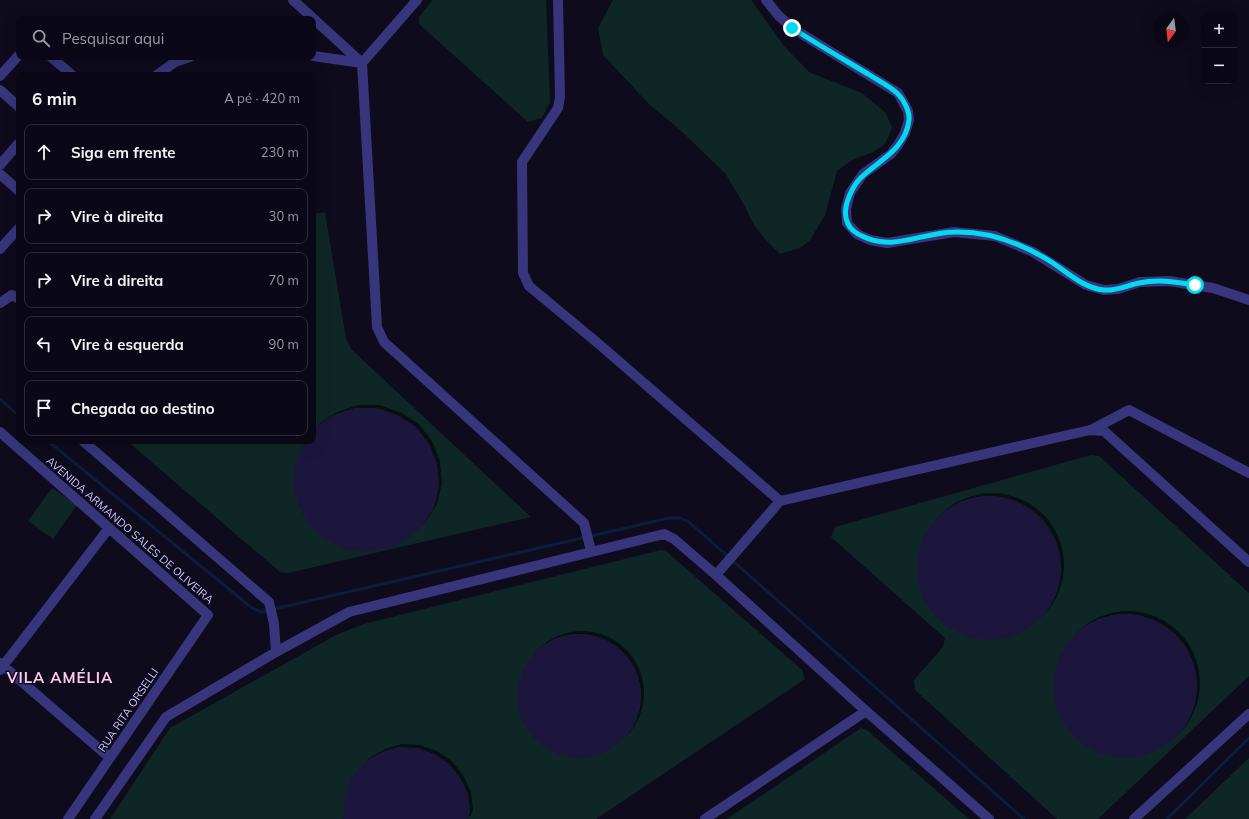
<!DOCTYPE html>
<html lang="pt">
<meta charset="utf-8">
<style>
body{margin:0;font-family:Mulish,sans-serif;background:#13111f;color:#f1f3f6}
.controls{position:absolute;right:12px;top:12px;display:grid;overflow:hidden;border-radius:8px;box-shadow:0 4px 16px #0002}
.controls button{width:36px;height:36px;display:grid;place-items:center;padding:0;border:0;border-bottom:1px solid #2a2935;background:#0a0816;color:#f1f3f6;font:20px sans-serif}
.compass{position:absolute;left:1153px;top:12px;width:36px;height:36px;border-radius:50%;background:#0a0816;box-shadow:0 4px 16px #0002;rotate:194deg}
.stop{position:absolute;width:12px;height:12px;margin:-9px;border:3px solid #00dbf2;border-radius:50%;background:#fff}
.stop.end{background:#00dbf2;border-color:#fff;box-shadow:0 1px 4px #0008}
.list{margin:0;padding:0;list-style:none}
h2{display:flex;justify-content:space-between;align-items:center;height:52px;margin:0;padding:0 16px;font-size:17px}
h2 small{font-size:13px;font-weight:400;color:#999aa1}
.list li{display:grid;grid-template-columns:26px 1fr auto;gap:12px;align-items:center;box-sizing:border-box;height:56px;margin:0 8px 8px;padding:0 8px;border:1px solid #2a2935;border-radius:8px}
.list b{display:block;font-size:15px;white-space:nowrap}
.list em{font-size:13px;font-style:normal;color:#999aa1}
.icon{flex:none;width:22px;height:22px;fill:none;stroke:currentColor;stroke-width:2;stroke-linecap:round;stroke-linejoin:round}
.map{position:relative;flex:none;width:1249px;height:819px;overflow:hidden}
.search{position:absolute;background:#0a0816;box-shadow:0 4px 16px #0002;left:16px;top:16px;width:300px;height:44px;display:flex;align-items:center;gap:10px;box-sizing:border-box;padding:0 14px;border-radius:8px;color:#999aa1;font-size:15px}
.panel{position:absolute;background:#0a0816;box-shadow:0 4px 16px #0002;left:16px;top:72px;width:300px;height:372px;border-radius:8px}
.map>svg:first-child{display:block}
.green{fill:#0e2726}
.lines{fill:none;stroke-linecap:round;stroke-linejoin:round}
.stream{stroke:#0a1d3d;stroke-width:3}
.building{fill:#1f173e;filter:url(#shadow)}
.minor{stroke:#38357c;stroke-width:10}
.route{stroke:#00dbf2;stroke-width:5}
.labels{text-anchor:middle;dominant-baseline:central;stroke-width:3;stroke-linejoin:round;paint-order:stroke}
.street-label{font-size:11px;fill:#cdc7ff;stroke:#0e0b1d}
.district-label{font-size:15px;font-weight:bold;letter-spacing:1px;fill:#ffc9ec;stroke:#0e0b1d}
</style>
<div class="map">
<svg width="1249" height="819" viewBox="0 0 1249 819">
<defs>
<filter id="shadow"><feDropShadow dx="3" dy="-3" stdDeviation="0" flood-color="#0009"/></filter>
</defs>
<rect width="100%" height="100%" fill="#0e0b1d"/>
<path class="green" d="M433,0H546L550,102L542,118L528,122L419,24V17Z
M613,0H751L784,46L809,72L862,93L886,113L892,128L885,144L873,152L852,160L837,171L825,215L810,240L800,248L780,254L766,240L754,225L742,201L725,173L679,129L649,104L603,55L598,28Z
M325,212L346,338L351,349L531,517L288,573L280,572L127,441H313V214Z
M1091,455L1099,456L1249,593V676L1098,819H1057L915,690L914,680L943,647L945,638L831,537L835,527Z
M52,488L77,505L53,539L28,521Z
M661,550L667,552L802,670L805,679L596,819H110L170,728L336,635L364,624Z
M861,728L868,731L969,819H727Z
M1249,758V819H1185Z"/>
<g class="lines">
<path class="stream" d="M0,399L19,416
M48,441L252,608L261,612L669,518H680L689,522L1024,819
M1167,819L1249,738"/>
</g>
<path class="building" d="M355,408H376L397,415L416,427L429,444L437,464L439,486L434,507L422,526L406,540L386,549L365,552L344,549L324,539L309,525L298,506L293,485L295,464L303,444L305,441H313V431L316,427L334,415Z
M917 568a72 72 0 1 1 144 0a72 72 0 1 1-144 0Z
M1053 686a72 72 0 1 1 144 0a72 72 0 1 1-144 0Z
M517 696a62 62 0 1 1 124 0a62 62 0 1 1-124 0Z
M399,747L417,748L434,754L449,764L460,778L468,794L470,812L468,819H343L344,796L352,777L365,762L382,752Z"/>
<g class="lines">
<path class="minor" d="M293,0L362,63L417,0
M558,0L560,97L558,108L522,162L523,273L529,286L600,345L780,501L716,575
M766,0L778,15L792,28L898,93L908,111L909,120L905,133L898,145L891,154L863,174L850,193L846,209L847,223L857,234L870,240L887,243L954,232L995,236L1033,252L1086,285L1104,290L1118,289L1140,282L1169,281L1213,288L1249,300
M313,56L362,63L377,327L384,342L584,523L591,551
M51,57L72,75
M157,75L175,62L190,57
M0,76L19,55
M0,90L19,107
M0,165L19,143
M0,174L19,191
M0,249L19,228
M0,303L12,295L19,299
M1091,430L1129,410L1249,473
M0,432L208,615L68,819
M83,441L269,602L274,624L276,652L166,717L95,819
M780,501L1090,430L1104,431L1249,562
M276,652L349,612L664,534L674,539L716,575L866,711L989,819
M0,663L110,758
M0,670L109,528
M705,819L866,711
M1134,819L1249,714"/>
</g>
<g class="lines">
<path class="route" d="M792,28C817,44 843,59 868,74C877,80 890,86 898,94C904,100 910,112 909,120C906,147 882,159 865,174C853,183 840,209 848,224C850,229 857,234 862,236C893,252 923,232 955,232C990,231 1023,244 1053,263C1069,274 1084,288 1104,290C1117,291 1128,285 1139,283C1158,279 1176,282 1195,285"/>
</g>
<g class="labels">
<g class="street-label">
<text transform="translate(130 530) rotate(41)">AVENIDA ARMANDO SALES DE OLIVEIRA</text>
<text transform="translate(128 710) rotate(-56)">RUA RITA ORSELLI</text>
</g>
<g class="district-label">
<text x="60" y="677">VILA AMÉLIA</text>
</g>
</g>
</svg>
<div class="controls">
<button>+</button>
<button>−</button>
</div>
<svg class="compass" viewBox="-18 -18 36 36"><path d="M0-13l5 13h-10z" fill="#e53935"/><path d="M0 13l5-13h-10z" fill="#999aa1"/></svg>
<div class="stop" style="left:1195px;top:285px"></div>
<div class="stop end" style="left:792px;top:28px"></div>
<div class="search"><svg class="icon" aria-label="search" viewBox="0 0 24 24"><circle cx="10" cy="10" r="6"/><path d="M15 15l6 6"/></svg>Pesquisar aqui</div>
<section class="panel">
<h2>6 min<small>A pé · 420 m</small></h2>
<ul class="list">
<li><svg class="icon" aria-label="ahead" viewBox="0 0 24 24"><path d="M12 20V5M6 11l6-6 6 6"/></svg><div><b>Siga em frente</b></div><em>230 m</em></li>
<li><svg class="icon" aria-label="right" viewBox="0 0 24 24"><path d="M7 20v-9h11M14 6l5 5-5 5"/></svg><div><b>Vire à direita</b></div><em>30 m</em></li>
<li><svg class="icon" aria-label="right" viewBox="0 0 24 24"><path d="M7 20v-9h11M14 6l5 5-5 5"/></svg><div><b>Vire à direita</b></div><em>70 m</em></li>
<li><svg class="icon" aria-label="left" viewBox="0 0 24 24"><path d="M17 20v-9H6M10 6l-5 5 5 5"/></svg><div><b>Vire à esquerda</b></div><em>90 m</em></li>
<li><svg class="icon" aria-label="arrive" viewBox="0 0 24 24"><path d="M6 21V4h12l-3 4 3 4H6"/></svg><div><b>Chegada ao destino</b></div></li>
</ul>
</section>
</div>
